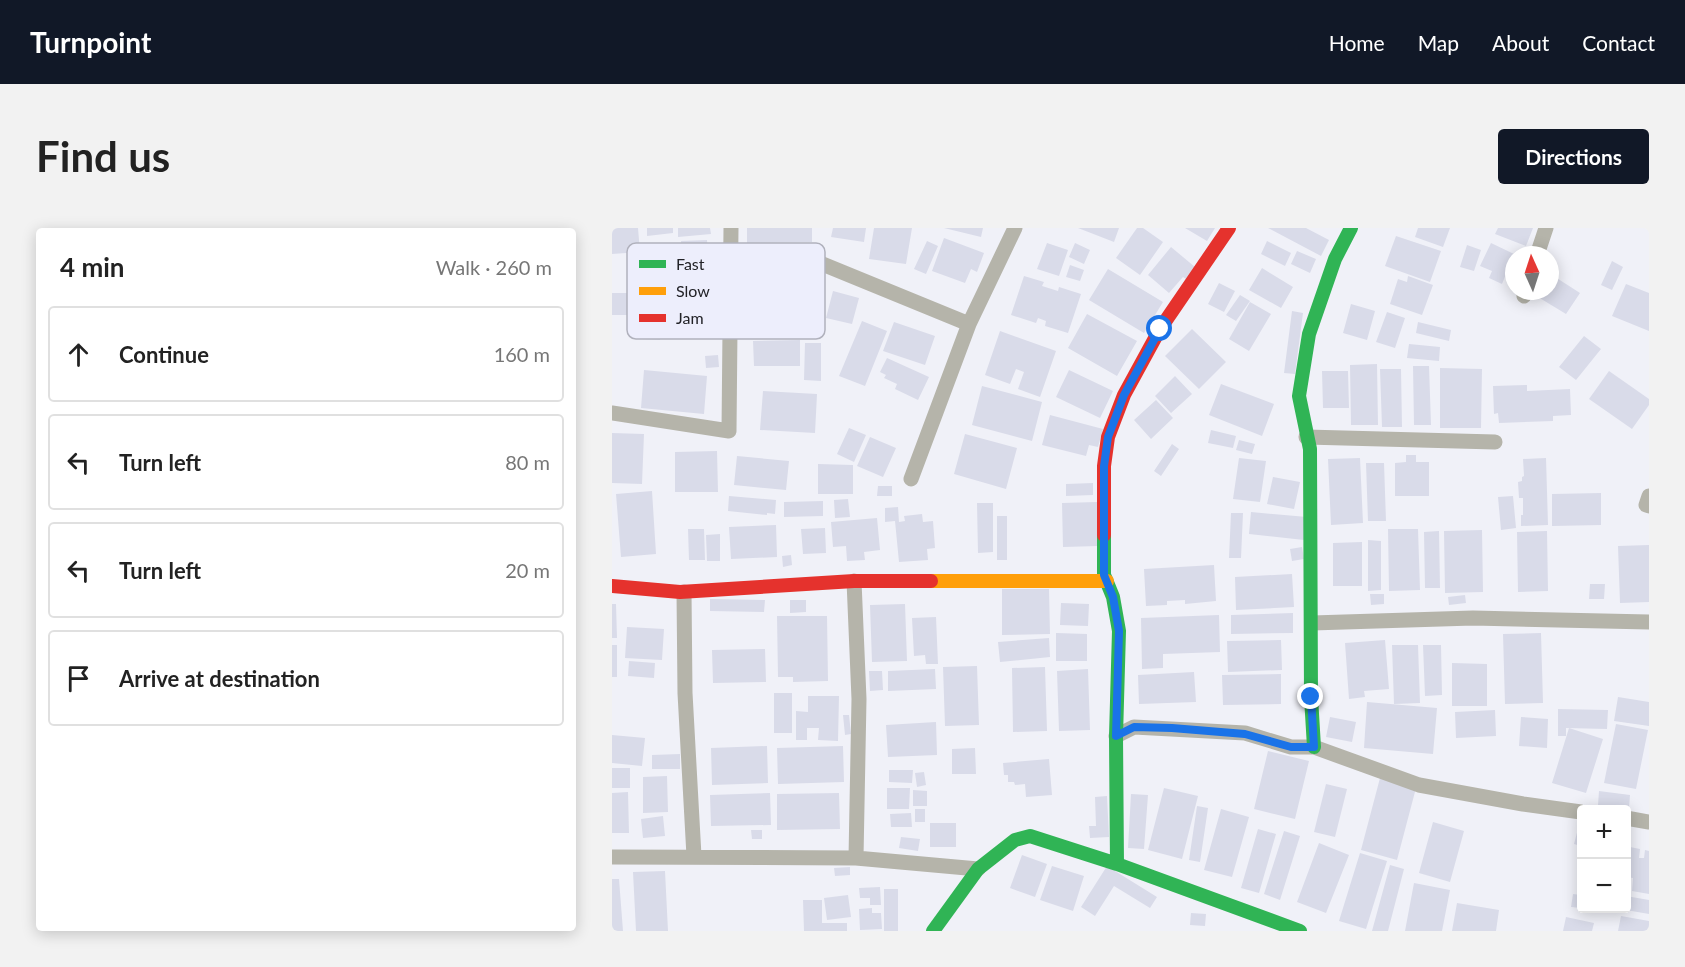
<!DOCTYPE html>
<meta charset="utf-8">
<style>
body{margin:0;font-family:Lato,sans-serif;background:#f2f2f2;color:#222}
.controls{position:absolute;right:18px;bottom:18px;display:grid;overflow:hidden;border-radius:6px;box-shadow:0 3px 15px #0003}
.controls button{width:54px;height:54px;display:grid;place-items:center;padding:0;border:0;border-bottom:2px solid #e0e0e0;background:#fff;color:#222;font:30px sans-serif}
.compass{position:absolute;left:893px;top:18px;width:54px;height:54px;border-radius:50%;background:#fff;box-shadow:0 3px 15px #0003;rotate:357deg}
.stop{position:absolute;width:18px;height:18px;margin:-14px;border:4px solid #1a73e8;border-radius:50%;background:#fff}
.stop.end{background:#1a73e8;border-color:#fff;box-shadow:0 2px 6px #0008}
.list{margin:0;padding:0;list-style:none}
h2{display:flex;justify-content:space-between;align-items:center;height:78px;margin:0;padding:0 24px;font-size:26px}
h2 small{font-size:20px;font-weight:400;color:#767676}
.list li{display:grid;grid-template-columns:39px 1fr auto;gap:18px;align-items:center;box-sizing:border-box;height:96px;margin:0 12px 12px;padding:0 12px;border:2px solid #e0e0e0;border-radius:6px}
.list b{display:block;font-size:22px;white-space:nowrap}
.list em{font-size:20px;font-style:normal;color:#767676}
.icon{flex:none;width:33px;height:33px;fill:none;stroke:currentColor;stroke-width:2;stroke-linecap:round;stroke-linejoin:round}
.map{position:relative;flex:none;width:1037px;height:703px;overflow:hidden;border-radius:6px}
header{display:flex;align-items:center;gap:36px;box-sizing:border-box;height:84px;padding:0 30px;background:#111827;color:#fff}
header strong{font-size:28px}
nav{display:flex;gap:33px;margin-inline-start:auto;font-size:21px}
.intro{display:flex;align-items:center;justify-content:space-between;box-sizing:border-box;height:144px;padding:0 36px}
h1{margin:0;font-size:42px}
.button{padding:15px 27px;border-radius:6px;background:#111827;color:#fff;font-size:21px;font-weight:700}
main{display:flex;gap:36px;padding:0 36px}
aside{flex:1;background:#fff;border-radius:6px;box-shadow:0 3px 15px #0003}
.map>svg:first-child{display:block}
.building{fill:#d9dbe9}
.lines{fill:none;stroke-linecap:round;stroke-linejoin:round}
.street{stroke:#b5b4aa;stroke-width:15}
.fast{stroke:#30b455;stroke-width:14}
.slow{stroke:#ff9f0a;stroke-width:14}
.jam{stroke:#e5322d;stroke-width:14}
.route{stroke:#1a73e8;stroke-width:8}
.key{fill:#edeefc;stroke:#b0b1bc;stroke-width:1.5}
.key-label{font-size:16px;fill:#222227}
</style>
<header>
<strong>Turnpoint</strong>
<nav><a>Home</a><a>Map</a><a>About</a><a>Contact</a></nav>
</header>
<div class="intro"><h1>Find us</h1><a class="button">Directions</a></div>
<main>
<aside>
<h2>4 min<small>Walk · 260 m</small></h2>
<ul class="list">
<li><svg class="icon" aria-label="ahead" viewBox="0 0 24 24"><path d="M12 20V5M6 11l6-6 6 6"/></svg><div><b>Continue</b></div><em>160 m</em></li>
<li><svg class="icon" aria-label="left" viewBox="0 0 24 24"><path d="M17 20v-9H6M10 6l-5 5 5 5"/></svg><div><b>Turn left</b></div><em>80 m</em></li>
<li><svg class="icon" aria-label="left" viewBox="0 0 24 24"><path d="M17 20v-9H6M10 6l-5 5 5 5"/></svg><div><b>Turn left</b></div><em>20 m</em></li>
<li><svg class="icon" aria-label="arrive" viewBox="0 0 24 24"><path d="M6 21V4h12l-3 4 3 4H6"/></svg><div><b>Arrive at destination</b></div></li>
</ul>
</aside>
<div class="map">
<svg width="1037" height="703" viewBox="0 0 1037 703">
<rect width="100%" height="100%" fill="#f0f1f8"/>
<path class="building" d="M0,0H26L28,24L0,26Z
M35,0H61V5L35,8Z
M66,0H98L99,6L66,9Z
M135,0H200V14L135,15Z
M221,0H254L252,14L219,9Z
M262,0H300L294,36L257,31Z
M332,0H371L369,9Z
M466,0H507L502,14Z
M525,0H531L551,14L528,47L504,30Z
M573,0H603L595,13Z
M656,0H694L717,12L709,28Z
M806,0H838L831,19L803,9Z
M886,0H921L914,18L883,6Z
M784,8L829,23L818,54L773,38Z
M332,10L372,25L365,44L359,41L353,55L320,43Z
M95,12L96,28L70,29L69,13Z
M315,13L326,18L314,46L302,41Z
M655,13L679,25L673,38L649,26Z
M435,15L456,22L447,48L425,41Z
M463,15L478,22L472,36L457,29Z
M879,15L902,26L890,56L877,50L880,43L868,38Z
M855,17L869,22L862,43L848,39Z
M559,19L583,39L574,51L571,49L557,65L536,47Z
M685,23L704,31L698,45L679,36Z
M1000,33L1011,39L1000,62L989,57Z
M458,37L472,42L468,53L454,49Z
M650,40L681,59L669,80L637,62Z
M496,41L551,74L532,105L477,72Z
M33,46L51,47L48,112L30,111Z
M940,47L968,65L954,86L926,69L930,63H938V51Z
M412,48L432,54L430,58L446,63L447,59L469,66L456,105L433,98L434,93L426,90L424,95L399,87Z
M796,48L821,57L810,87L778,76L786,51L795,54Z
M607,55L623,63L612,84L596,76Z
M1014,56L1037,65V103L1000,88Z
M221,63L247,70L240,96L214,90Z
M0,65H19V87H0Z
M628,67L638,73L624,93L614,87Z
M638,74L659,86L637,123L617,111Z
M739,76L763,83L755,112L731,105Z
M680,83L691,85L683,146L672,145Z
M775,84L793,90L783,120L764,114Z
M475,86L525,113L505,148L456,120Z
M250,93L275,103L253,158L227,148Z
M282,94L323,108L313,137L271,123Z
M806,94L839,102L837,113L804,105Z
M580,101L614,134L587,161L553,128Z
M388,103L444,123L428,169L406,161L412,144L404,141L398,156L373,147Z
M972,108L989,121L964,152L947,139Z
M188,112V138H142L141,113Z
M193,115H209V153L192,152Z
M797,116L828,119L827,133L795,130Z
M106,127L107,139L94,140L93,128Z
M275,130L317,149L306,172L283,161L285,156L272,150L274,147L268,144Z
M765,136L766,197H739L738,137Z
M801,138H817L819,197H802Z
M828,140L870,141L869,200H828Z
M768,141H789L790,199H770Z
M32,142L95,148L92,186L29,180Z
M457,142L501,163L488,190L444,169Z
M710,143H736L737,180H711Z
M997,143L1037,171V177L1020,201L977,171Z
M563,148L580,166L559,185L543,168Z
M609,156L662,176L650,208L597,187Z
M915,157V163L958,161L959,187L941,188V193L887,195L886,185L882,186L881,158Z
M370,158L430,174L420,213L360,197Z
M151,163L205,166L203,205L148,202Z
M544,172L561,190L539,211L522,192Z
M438,187L491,201L486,219L477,217L474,228L430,217Z
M237,200L254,207L242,234L225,226Z
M599,202L624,208L621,220L596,215Z
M0,205L32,206L30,256L0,255Z
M353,206L405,220L394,261L342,246Z
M258,209L284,220L271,249L245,238Z
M627,212L643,216L640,226L624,222Z
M560,216L567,221L549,248L542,243Z
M105,223L106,264H63V224Z
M794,227H804V234H817V268H783V235L794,234Z
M125,228L177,233L174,262L122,257Z
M627,230L654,233L648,274L621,271Z
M748,230L751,295L719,297L716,231Z
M934,230L936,297L909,298V287H911V270H907L906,254L910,253V249L912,248L911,231Z
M754,235H772L774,293H756Z
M206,236L241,237V266H206Z
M661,249L688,254L682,281L655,276Z
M481,255V267L454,268V256Z
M266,258H280V268H265Z
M40,263L44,326L9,329L4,266Z
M989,265V297L940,298V266Z
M117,268L164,272L163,286L155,285V287L116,283Z
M901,268L904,300L889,302L886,269Z
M236,271L238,289L223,290L222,272Z
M211,273V288L172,289V274Z
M485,274L486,318L451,319L450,275Z
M365,275H381V324L366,325Z
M286,279L287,294L293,293L292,288L310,286L311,294L321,293L323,320L315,321L316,332L287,334L283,293L273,294V280Z
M639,284L695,289L692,312L637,306Z
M619,285H631L629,330H617Z
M385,288H395V332H385Z
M265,290L268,322L252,324L253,332L235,333L234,318L221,319L219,294Z
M164,297L165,329L119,331L117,299Z
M213,300L214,325L191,326L189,301Z
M76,301H92L93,332H77Z
M776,301H806L808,362L777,363Z
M870,302L871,364L833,365L832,303Z
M827,303L828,360H813L812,304Z
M935,303L936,363L906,364L905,304Z
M108,306V333H95L94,307Z
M756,312L769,313V362L756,363Z
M750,314V358H721V315Z
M1037,317V374L1008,375L1006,318Z
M690,319L692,331L680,333L678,321Z
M179,327L180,337L171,339L170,328Z
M602,337L604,373L573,376V372L555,373V377L534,378L532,341Z
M680,346L682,379L624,382L623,349Z
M978,356H993L992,371H977Z
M390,361H437L438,406L390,407Z
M758,366H772V376L759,377Z
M853,367L854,375L837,377L836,369Z
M98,371L153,372L152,384L98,383Z
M178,372H194V384L178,385Z
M449,375L477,376L476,398L448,397Z
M0,376H4L5,410H0Z
M293,376L295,433L260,434L258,377Z
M681,385V405L619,406V387Z
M607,387L608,424L551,426V440L530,441L529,390Z
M165,388H215L216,453L181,454V449H166Z
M324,389L326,436H314L313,427L302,428L300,390Z
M15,399L52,401L50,432L13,430Z
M444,405L475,406V433H444Z
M929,405L931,475L893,476L891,406Z
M437,410L438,429L388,434L386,414Z
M669,412L670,442L616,444L615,413Z
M773,412L777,461L752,463L753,469L737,471L733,415Z
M0,417H5V449H0Z
M780,417H806L808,475L782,476Z
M811,417H829L830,467L813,468Z
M153,421L154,454L101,455L100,422Z
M17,433L43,435L42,450L16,448Z
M840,435L875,436V478H840Z
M365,438L367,497L333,498L331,439Z
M433,439L435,503L401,504L400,440Z
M323,441L324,461L276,463V443Z
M476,441L478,502L447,503L445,443Z
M257,443H270L271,462L258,463Z
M582,444L584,474L527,476L526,447Z
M669,446V476L611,477L610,447Z
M162,465H180V505H162Z
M196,468H227L226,513L206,512L207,500H195V512H184V483L196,484Z
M1006,469L1037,474V498L1002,493Z
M755,474L825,480L821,526L752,520Z
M946,481L996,482L995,501L954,500V508H946Z
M883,482L884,508L844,510L843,484Z
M231,487H237L239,506L233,507Z
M718,489L744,494L740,514L714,509Z
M909,489L936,491L935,520L907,518Z
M324,494L325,527L276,529L274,497Z
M1004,496L1036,502L1024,561L992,555Z
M957,500L991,511L974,565L940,555Z
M0,507L33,510L30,538L0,535Z
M155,518L156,555L100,557L99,520Z
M231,518L232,554L166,556L165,520Z
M363,520L364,546H340V521Z
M656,523L697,533L683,591L642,581Z
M68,526V541H40V527Z
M437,531L440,567L414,569L413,556L403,557L402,554H396V547H392L391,535Z
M0,540H18V560H0Z
M277,542H301L300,555L277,554Z
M312,544L314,557L305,559L303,545Z
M55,548L56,584L31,585V549Z
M768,550L804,560L785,632L749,622Z
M714,556L735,561L723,609L702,604Z
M275,560H298L297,581H275Z
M552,560L586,568L570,631L536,622Z
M301,562L315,563V578H301Z
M987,563L1018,567L1017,580L986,577Z
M16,564L17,605H0V565Z
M158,565L159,597L99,598L98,567Z
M227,565L228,601L165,602V566Z
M519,566L536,567L532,621L516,620Z
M495,568L497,609L478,610L477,598H484L483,569Z
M585,578L596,580L588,634L577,632Z
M303,581H313V594H303Z
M609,581L637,589L620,649L592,642Z
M299,585L300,599H279L278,586Z
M51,588L53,608L31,610L29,591Z
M821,594L852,603L838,654L807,645Z
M318,595H344V619H318Z
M967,597H969V618L962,616Z
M646,601L664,606L647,665L629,660Z
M139,602H150V611H140Z
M672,603L688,608L668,672L652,666Z
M289,609L308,611L306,623L287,620Z
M707,615L737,627L714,685L685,674Z
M1018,619L1028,621L1027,630H1032L1033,622L1037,623V666L1020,663L1021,650L1014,649V621L1017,622Z
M748,625L775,633L754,701L727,693Z
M410,627L435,636L423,669L398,660Z
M778,637L792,641L776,703H760Z
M440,638L472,648L461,683L428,672Z
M495,638L545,669L538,680L502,658L483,688L469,679Z
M238,639V647L223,648L222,640Z
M53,643L56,703H24L21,644Z
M0,651H7L11,703H0Z
M802,655L838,662L830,703H793Z
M268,659L269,677H258V670H248L247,660Z
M272,661H286V703H272Z
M961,666L969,667V680L959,679Z
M236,667L239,689L215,692L212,670Z
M1014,668L1037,672V686L1014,682Z
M191,672H210V695H235V703H192Z
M845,675L887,682L884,703H840Z
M260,680V685H269L270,701L248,702L247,681Z
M579,685L594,686L593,698L578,697Z
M1009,688L1037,693V703H1006Z
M954,689L982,695L980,703H951Z"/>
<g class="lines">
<path class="street" d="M119,27L208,35L357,96
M925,27L934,0
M912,68L914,63
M0,185L117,203L119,0
M694,209L883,214
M299,251L357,96L403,0
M1037,268L1034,277L1037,278
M242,353L247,471L244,630
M72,364L73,465L82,628
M700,395L861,390L1037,394
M504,508L522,499L633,505L679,519H702L807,557L911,576L969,584
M1014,590L1037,594
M0,629L244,630L366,641"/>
<path class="fast" d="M492,307V347L501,369L507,403L504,508L505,636
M702,519L699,469L698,221L687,168L697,106L723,31L739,0
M321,703L366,641L403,612L418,608L505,636L688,703"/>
<path class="slow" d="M319,353H495"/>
<path class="jam" d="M492,307V238L496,209L512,167L548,101L617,0
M0,358L68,364L242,353H319"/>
</g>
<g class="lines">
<path class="route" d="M548,101L512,167L496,209L492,238V347L501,369L507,403L504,508L522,499L560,500L633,506L679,519H702L699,469"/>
</g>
<rect x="15" y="15" width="198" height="96" rx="9" class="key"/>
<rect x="27" y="32" width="27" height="8" fill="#30b455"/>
<rect x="27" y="59" width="27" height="8" fill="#ff9f0a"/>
<rect x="27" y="86" width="27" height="8" fill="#e5322d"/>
<g class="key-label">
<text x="64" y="42">Fast</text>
<text x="64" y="69">Slow</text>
<text x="64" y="96">Jam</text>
</g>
</svg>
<div class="controls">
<button>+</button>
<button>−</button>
</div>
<svg class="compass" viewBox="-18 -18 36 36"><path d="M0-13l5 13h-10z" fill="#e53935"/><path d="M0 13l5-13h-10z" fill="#767676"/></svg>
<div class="stop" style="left:548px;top:101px"></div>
<div class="stop end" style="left:699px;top:469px"></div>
</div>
</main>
